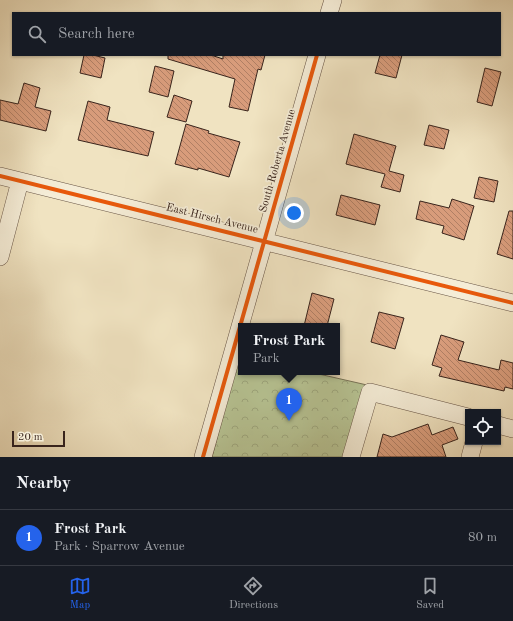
<!DOCTYPE html>
<meta charset="utf-8">
<style>
body{margin:0;font-family:"Old Standard TT",serif;background:#20242c;color:#f1f3f6}
.controls{position:absolute;right:12px;bottom:12px;display:grid;overflow:hidden;border-radius:0px;box-shadow:0 1px 3px #0004}
.controls button{width:36px;height:36px;display:grid;place-items:center;padding:0;border:0;border-bottom:1px solid #363941;background:#171b24;color:#f1f3f6;font:20px sans-serif}
.scale{position:absolute;left:12px;bottom:10px;width:53px;box-sizing:border-box;padding-left:4px;border:2px solid #39241c;border-top:0;font-size:11px;line-height:14px;white-space:nowrap;color:#39241c;-webkit-text-stroke:3px #f5edd7;paint-order:stroke}
.you{position:absolute;left:294px;top:213px;width:14px;height:14px;margin:-10px;border:3px solid #fff;border-radius:50%;background:#1a73e8;box-shadow:0 0 0 6px #1a73e833}
.badge{display:grid;place-items:center;width:26px;height:26px;border-radius:50%;background:#2563eb;color:#fff;font-size:13px;font-weight:700}
.pin{position:absolute;translate:-50% -33px;filter:drop-shadow(0 1px 2px #0008)}
.pin::after{content:'';position:absolute;top:21px;width:14px;height:12px;background:inherit;clip-path:polygon(0 0,100% 0,50% 100%)}
.popup{position:absolute;left:238px;top:323px;width:102px;height:52px;box-sizing:border-box;display:grid;place-content:center;border-radius:0px;background:#171b24;filter:drop-shadow(0 1px 3px #0005);font-size:13px;white-space:nowrap;color:#9ea1a6}
.popup b{font-size:15px;color:#f1f3f6}
.popup::after{content:'';position:absolute;left:50%;top:100%;margin-left:-8px;border:8px solid transparent;border-top-color:#171b24}
.list{margin:0;padding:0;list-style:none}
h2{display:flex;justify-content:space-between;align-items:center;height:52px;margin:0;padding:0 16px;font-size:17px}
h2 small{font-size:13px;font-weight:400;color:#9ea1a6}
.list li{display:grid;grid-template-columns:26px 1fr auto;gap:12px;align-items:center;box-sizing:border-box;height:56px;padding:0 16px;border-top:1px solid #363941}
.list b{display:block;font-size:15px;white-space:nowrap}
.list p{margin:0;font-size:13px;white-space:nowrap;color:#9ea1a6}
.list em{font-size:13px;font-style:normal;color:#9ea1a6}
.icon{flex:none;width:22px;height:22px;fill:none;stroke:currentColor;stroke-width:2;stroke-linecap:round;stroke-linejoin:round}
.map{position:relative;flex:none;width:513px;height:457px;overflow:hidden}
.search{position:absolute;background:#171b24;box-shadow:0 1px 3px #0004;left:12px;right:12px;top:12px;height:44px;display:flex;align-items:center;gap:10px;box-sizing:border-box;padding:0 14px;border-radius:0px;color:#9ea1a6;font-size:15px}
.sheet{height:108px;background:#171b24}
nav{display:flex;justify-content:space-around;align-items:center;box-sizing:border-box;height:56px;border-top:1px solid #363941;background:#171b24;font-size:11px;color:#9ea1a6}
nav a{display:grid;justify-items:center;gap:2px}
nav .on{color:#2563eb}
.map>svg:first-child{display:block}
.park{fill:url(#park-crowns);stroke:#787458}
.building{fill:url(#building-back-hatch);stroke:#39241c}
.lines{fill:none;stroke-linecap:round;stroke-linejoin:round}
.street-casing{stroke:#675445;stroke-width:18}
.street{stroke:#f5edd7;stroke-width:17}
.cycleway-casing{stroke:#f5edd7;stroke-width:6}
.cycleway{stroke:#e8590c;stroke-width:4}
.labels{text-anchor:middle;dominant-baseline:central;stroke-width:3.5;stroke-linejoin:round;paint-order:stroke}
.street-label{font-size:11px;fill:#39241c;stroke:#f5edd7}
</style>
<div class="map">
<svg width="513" height="457" viewBox="0 0 513 457">
<defs>
<pattern id="park-crowns" width="20" height="18" patternUnits="userSpaceOnUse"><rect width="20" height="18" fill="#b7c494"/><path d="M2 6a3 3 0 1 1 6 0M12 15a3 3 0 1 1 6 0" fill="none" stroke="#9ea87f"/></pattern>
<pattern id="building-back-hatch" width="6" height="6" patternUnits="userSpaceOnUse"><rect width="6" height="6" fill="#d89c7b"/><path d="M-1 5l2 2M0 0l6 6M5-1l2 2" fill="none" stroke="#b07f64"/></pattern>
</defs>
<rect width="100%" height="100%" fill="#f0e3c1"/>
<filter id="stains"><feTurbulence type="fractalNoise" baseFrequency=".005" numOctaves="4"/><feColorMatrix values="0 0 0 0 .2 0 0 0 0 .09 0 0 0 0 .02 0 0 0 .5 -.17"/></filter>
<radialGradient id="worn" r=".72"><stop offset=".6" stop-color="#630" stop-opacity="0"/><stop offset="1" stop-color="#630" stop-opacity=".3"/></radialGradient>
<path class="park" d="M239,355L241,356V372H310L367,385L346,457H212Z"/>
<path class="building" d="M84,55H93L105,58L101,78L80,73Z
M168,55H211L223,59V55H265L261,70L258,69L248,111L229,107L235,79L168,59Z
M380,55H402L396,78L375,73Z
M155,66L174,71L168,97L149,92Z
M485,68L501,72L492,106L477,102Z
M24,83L40,88L35,107L51,111L46,131L0,120V100L18,104Z
M174,95L192,101L186,122L167,117Z
M88,101L110,107L107,120L154,132L148,156L78,140Z
M186,124L209,131L208,133L240,142L229,177L198,168V170L175,164Z
M429,125L449,130L444,149L424,145Z
M354,134L396,146L389,171L404,175L400,192L381,187L385,174L346,164Z
M479,177L498,181L494,202L474,198Z
M341,195L380,205L375,225L336,215Z
M452,199L474,206L464,240L442,233L444,226L416,219L420,201L449,208Z
M509,211H513V259L497,254Z
M312,293L334,299L327,326H304Z
M379,312L404,318L395,349L371,342Z
M441,335L464,342L458,360L499,370L501,360L513,363V389L505,387L504,391L439,376L442,368L432,365Z
M428,424L432,435L453,427L458,439L442,445L446,457H377L383,434L392,437Z"/>
<g class="lines">
<defs>
<path id="street" d="M329,13L333,0
M0,176L513,303
M0,257L20,181
M498,425L513,429
M203,457L317,55
M351,457L370,392L468,417
M470,457L474,442"/>
</defs>
<use href="#street" class="street-casing"/>
<use href="#street" class="street"/>
<defs>
<path id="cycleway" d="M0,176L513,303
M203,457L317,55"/>
</defs>
<use href="#cycleway" class="cycleway-casing"/>
<use href="#cycleway" class="cycleway"/>
</g>
<g class="labels">
<g class="street-label">
<text transform="translate(278 161) rotate(-74)">South Roberta Avenue</text>
<text transform="translate(212 219) rotate(14)">East Hirsch Avenue</text>
</g>
</g>
<rect width="100%" height="100%" filter="url(#stains)"/>
<rect width="100%" height="100%" fill="url(#worn)"/>
</svg>
<div class="controls">
<button><svg class="icon" aria-label="locate" viewBox="0 0 24 24"><circle cx="12" cy="12" r="6"/><path d="M12 2v4M12 18v4M2 12h4M18 12h4"/></svg></button>
</div>
<div class="scale">20 m</div>
<div class="you"></div>
<div class="pin badge" style="left:289px;top:421px">1</div>
<div class="popup"><b>Frost Park</b>Park</div>
<div class="search"><svg class="icon" aria-label="search" viewBox="0 0 24 24"><circle cx="10" cy="10" r="6"/><path d="M15 15l6 6"/></svg>Search here</div>
</div>
<section class="sheet">
<h2>Nearby<small></small></h2>
<ul class="list">
<li><span class="badge">1</span><div><b>Frost Park</b><p>Park · Sparrow Avenue</p></div><em>80 m</em></li>
</ul>
</section>
<nav>
<a class="on"><svg class="icon" aria-label="map" viewBox="0 0 24 24"><path d="M3 6l6-2 6 2 6-2v14l-6 2-6-2-6 2zM9 4v14M15 6v14"/></svg>Map</a>
<a><svg class="icon" aria-label="directions" viewBox="0 0 24 24"><path d="M12 3l9 9-9 9-9-9zM9 14v-3h6M13 9l2 2-2 2"/></svg>Directions</a>
<a><svg class="icon" aria-label="saved" viewBox="0 0 24 24"><path d="M7 4h10v16l-5-4-5 4z"/></svg>Saved</a>
</nav>
